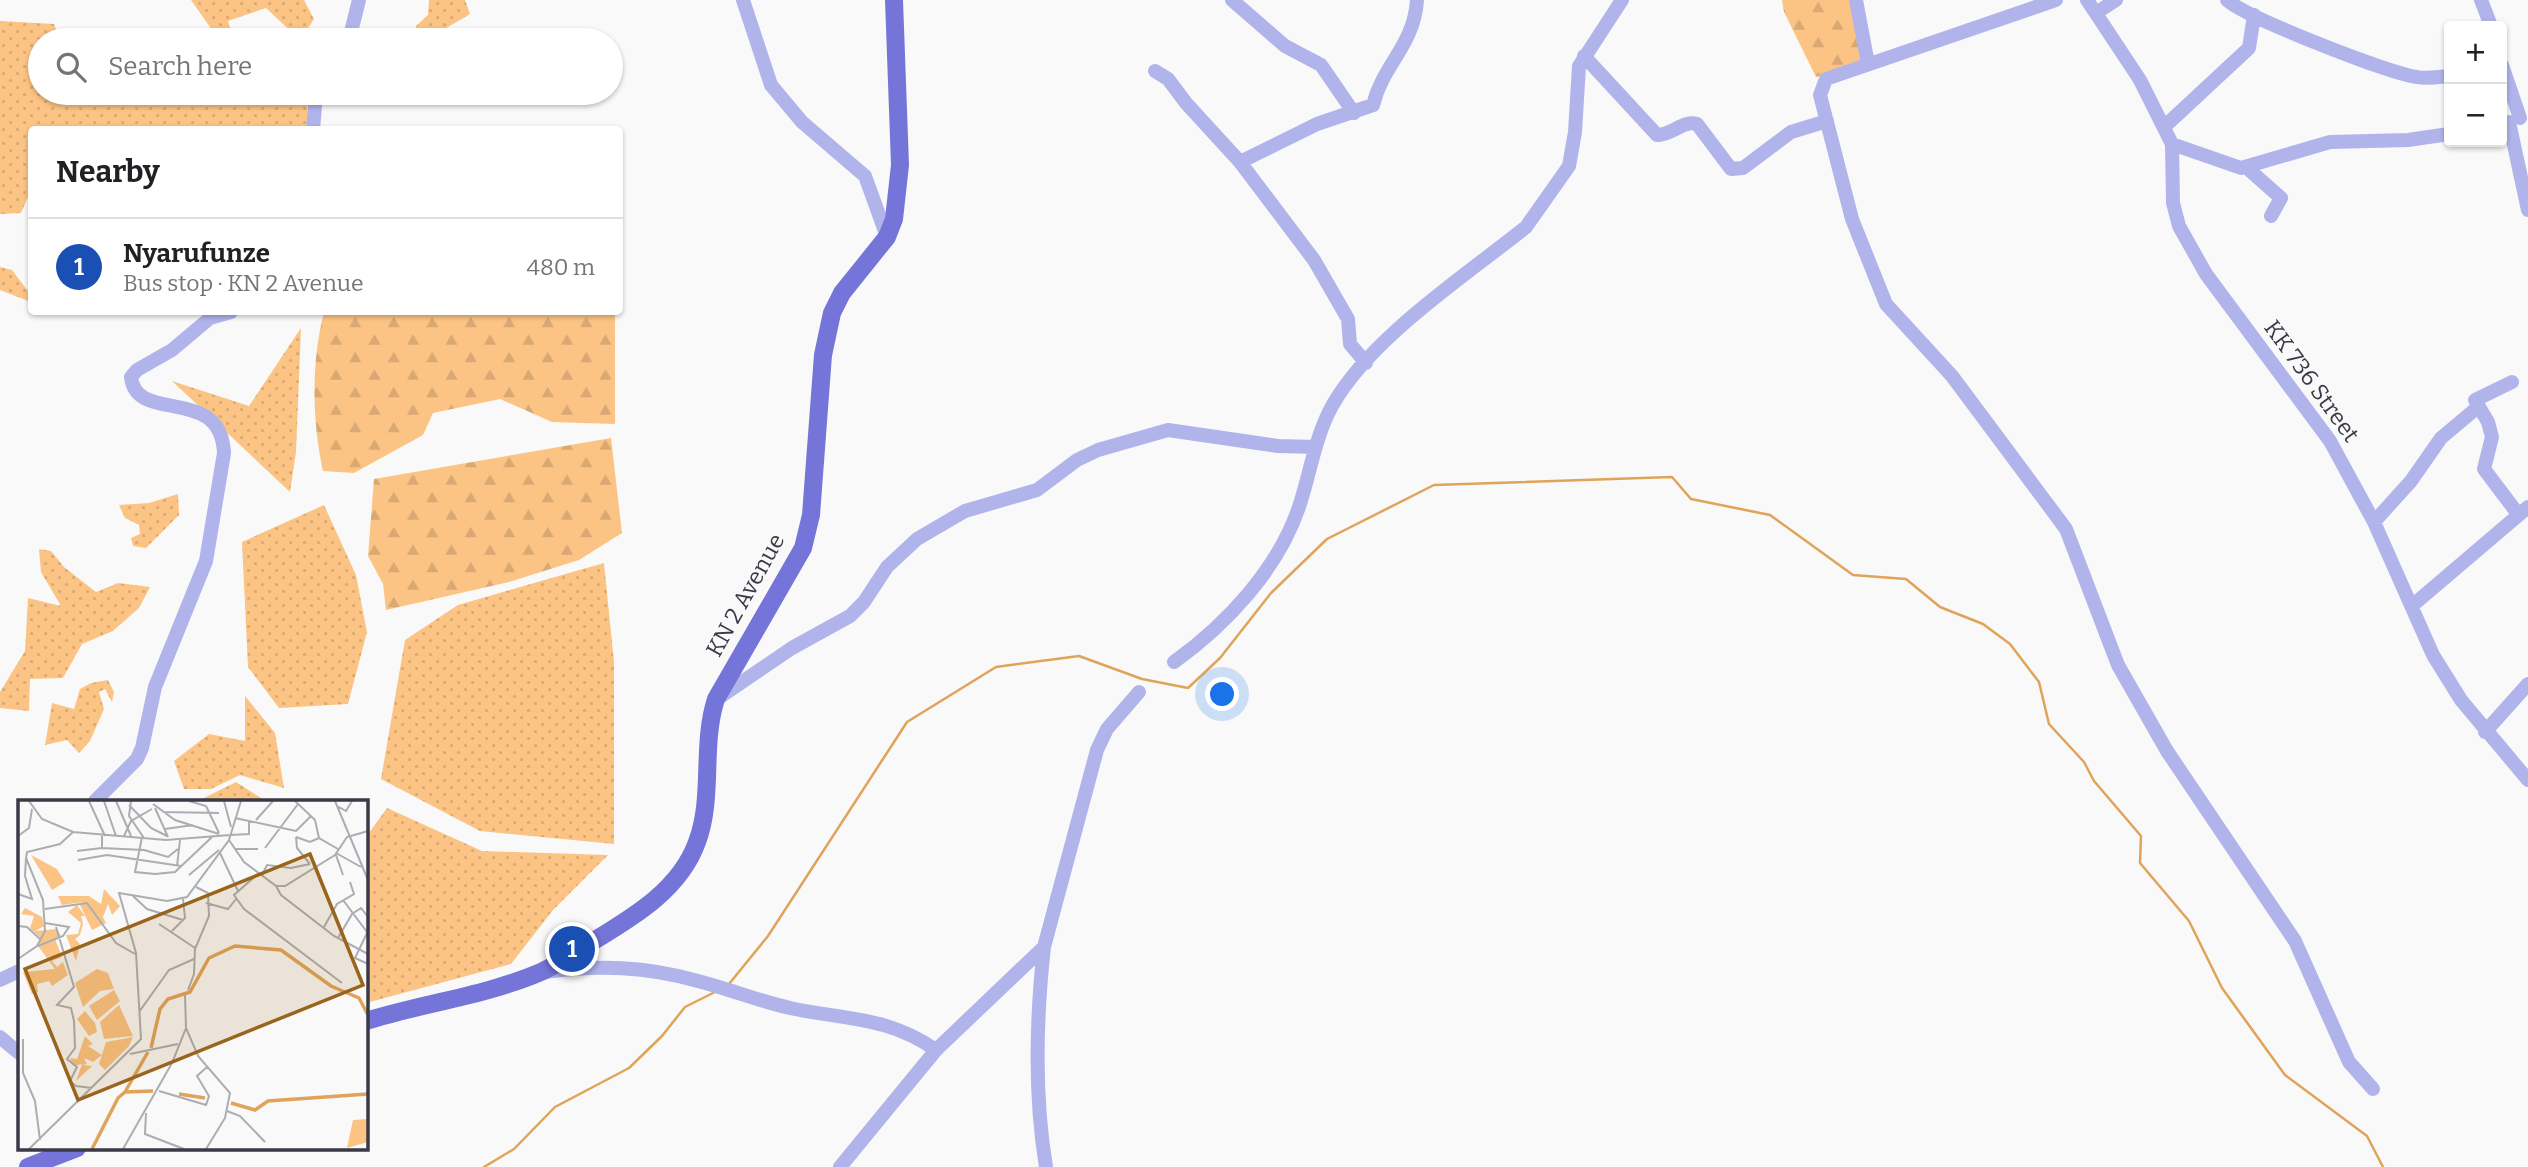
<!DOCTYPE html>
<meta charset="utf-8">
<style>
body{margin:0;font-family:Bitter,serif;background:#f6f6f6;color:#202124}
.controls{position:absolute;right:21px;top:21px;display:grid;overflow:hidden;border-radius:7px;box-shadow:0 2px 5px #0004}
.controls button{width:63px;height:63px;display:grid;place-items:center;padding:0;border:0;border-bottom:2px solid #e0e0e0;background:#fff;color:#202124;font:35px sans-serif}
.you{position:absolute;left:1223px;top:695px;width:24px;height:24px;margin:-18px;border:5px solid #fff;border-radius:50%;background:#1a73e8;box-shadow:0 0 0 10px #1a73e833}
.badge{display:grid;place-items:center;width:46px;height:46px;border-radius:50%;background:#99641b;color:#fff;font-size:23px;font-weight:700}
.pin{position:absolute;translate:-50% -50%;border:4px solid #fff;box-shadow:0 2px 7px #0006}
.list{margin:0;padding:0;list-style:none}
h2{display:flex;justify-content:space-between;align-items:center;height:91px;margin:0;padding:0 28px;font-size:30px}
h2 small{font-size:23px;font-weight:400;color:#757577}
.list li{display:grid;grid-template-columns:46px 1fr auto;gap:21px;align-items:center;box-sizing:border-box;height:98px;padding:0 28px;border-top:2px solid #e0e0e0}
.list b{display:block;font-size:26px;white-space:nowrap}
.list p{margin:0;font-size:23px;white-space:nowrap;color:#757577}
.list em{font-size:23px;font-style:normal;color:#757577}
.icon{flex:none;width:38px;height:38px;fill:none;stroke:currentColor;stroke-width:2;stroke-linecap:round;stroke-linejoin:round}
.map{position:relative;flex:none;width:2528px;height:1167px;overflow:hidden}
.search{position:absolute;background:#fff;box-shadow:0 2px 5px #0004;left:28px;top:28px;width:595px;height:77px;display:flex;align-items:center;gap:18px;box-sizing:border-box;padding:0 24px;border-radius:38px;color:#757577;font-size:26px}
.panel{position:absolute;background:#fff;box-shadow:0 2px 5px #0004;left:28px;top:126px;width:595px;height:189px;border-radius:7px}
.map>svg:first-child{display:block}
.grass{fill:url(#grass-dots)}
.forest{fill:url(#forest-firs)}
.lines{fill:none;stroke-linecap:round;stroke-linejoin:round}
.stream{stroke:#e0a35a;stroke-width:2.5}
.minor{stroke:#b0b4eb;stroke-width:14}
.major{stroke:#7575d9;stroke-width:18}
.labels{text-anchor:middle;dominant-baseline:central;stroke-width:5;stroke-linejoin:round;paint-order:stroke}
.street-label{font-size:23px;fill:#393a46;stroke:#f9f9f9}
.inset-river{fill:none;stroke:#e0a35a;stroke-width:3.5}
.inset-road{fill:none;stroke:#acadb1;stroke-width:2}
.view{fill:#99641b;fill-opacity:0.15;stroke:#99641b;stroke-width:3.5}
.inset-edge{fill:none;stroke:#393a46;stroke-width:3.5}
</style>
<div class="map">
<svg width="2528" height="1167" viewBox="0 0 2528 1167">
<defs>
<pattern id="grass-dots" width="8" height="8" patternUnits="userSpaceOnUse" patternTransform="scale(1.75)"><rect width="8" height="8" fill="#fcc484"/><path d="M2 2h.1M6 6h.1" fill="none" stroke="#d9a973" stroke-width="1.8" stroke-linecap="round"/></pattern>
<pattern id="forest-firs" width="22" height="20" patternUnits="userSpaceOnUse" patternTransform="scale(1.75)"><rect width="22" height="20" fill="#fcc484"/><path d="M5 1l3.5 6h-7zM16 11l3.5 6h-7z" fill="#d9a973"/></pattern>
</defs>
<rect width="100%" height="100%" fill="#f9f9f9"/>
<path class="grass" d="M191,0H304L314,19L300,40L266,8L228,21L234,40H213L210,27Z
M429,0H465L470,14L443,30L446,40H415L416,26L428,15Z
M0,21L54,24L60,40H40V93H200L228,98L227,93H307L308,129L32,130L31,190L21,213L0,214Z
M0,267L12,270L31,295V302L0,290Z
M301,328L296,452L290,492L172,381L249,406Z
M178,494L179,515L146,548L133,546L131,538L140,534L139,525L125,518L119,505L149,503Z
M324,505L356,575L367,632L348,704L279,708L248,667L242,542Z
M39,549L51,551L64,567L96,592L118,583L150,587L139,608L113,631L82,644L63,678L30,679L29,711L0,708V692L25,651L28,598L61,606L41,572Z
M604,563L614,662V844L480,831L381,779L405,640L458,605Z
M108,680L114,692L112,702L105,689L99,692L104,709L90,741L79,753L67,740L45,745L52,703L74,709L80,689L91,683Z
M245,696L275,733L284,788L240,775L211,789H184L174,761L209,734L245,741Z
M236,782L266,801H198Z
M387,808L482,851L608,855L553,910L511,964L366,1003V837Z"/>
<path class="forest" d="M1782,0H1851L1863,63L1816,77L1784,12Z
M324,312H615V424L552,422L500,399L433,413L423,435L354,473L323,471C312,421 311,362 324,312Z
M611,438L622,533L579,560L509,582L386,610L383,584L368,556L374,479Z"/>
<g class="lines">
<path class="stream" d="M729,984L768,936L907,722L996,667L1079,656L1142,679L1188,688L1220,658L1271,593L1327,539L1434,485L1672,477L1691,499L1770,515L1853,575L1906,579L1940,607L1983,624L2010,644L2039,682L2049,724L2084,762L2094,781L2141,836L2140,863L2189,921L2222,988L2285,1075L2367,1136L2383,1167
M484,1167L514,1149L555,1107L629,1068L662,1036L685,1007L715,992"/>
<path class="minor" d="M743,0L771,85L802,122L865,176L887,237
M1232,0L1285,46L1321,65L1354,113
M1856,0L1868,64
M2056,0L1826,79L1820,95L1852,219L1886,304L1952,376L2066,529L2118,665L2167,751L2295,941L2349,1062L2373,1089
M2087,0L2140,80L2172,144L2173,203L2179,226L2206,274L2330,441L2374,522L2433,655L2461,700L2528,780
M2227,0C2247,18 2388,73 2417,77C2427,79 2439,77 2449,76
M2481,0L2491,26
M2096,13L2116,0
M349,40L359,0
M1584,56L1657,135C1672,135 1683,120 1697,124L1731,169L1743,168L1791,132L1827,121
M2502,65L2520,118
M1155,71L1168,79L1186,103L1240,162L1314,260L1348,319L1350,344L1366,363
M2509,122L2528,210
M2164,127L2249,48L2254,15
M313,130L316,93
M2172,144L2241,168L2330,142L2408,140L2449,134
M1240,162L1317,124L1373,105C1383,64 1414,46 1417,0
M2246,167L2281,198L2271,216
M2512,382L2475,400L2488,422L2492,437L2484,469L2518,514
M2374,522L2411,481L2441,438L2478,407
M2413,605L2528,507
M1174,662C1227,624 1278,569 1299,507C1310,474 1315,437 1332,406C1370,338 1465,276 1526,227L1569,166L1575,132L1579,66L1622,0
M717,699L792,648L850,616L864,602L887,567L917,539L965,511L1037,490L1077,460L1098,450L1168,430L1278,446L1316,447
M2485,732L2528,684
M95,801L137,759L142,748L155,687L206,561L224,453C221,384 136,425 131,377L137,370L172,350L210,318L231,312
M1044,947C1036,1020 1034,1095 1046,1167
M545,972C600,965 645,966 698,981C729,989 759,1001 790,1008C846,1020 887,1016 936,1050
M0,980L19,971
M0,1037L19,1053
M840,1167L936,1050L1044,947L1097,750L1107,729L1139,692"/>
<path class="major" d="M366,1021C423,1003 485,996 541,972C555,966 568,956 582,948C626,921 679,893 697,842C714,797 701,745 716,699L803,548L811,515L823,355L832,313L842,293L887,237L894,219L900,165L894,0
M28,1167L77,1148"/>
</g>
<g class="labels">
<g class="street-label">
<text transform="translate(2312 381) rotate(54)">KK 736 Street</text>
<text transform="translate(745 595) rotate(-61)">KN 2 Avenue</text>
</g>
</g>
<g transform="translate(18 800)">
<rect width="350" height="350" fill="#f9f9f9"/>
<path d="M86,89L102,106L94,115L90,104L85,117L88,123L74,130L61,103L65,102L44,105L40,96H71L83,104ZM59,105L67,116H63L65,124L62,135L57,139L62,144L58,161L48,135L60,134L63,123L50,112ZM7,108L24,117L26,126L17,131L39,129L43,136L37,139L44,157L34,161L39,167L45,162L50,175L34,186L31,181L19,184L20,192L14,194L5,172L37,169L20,146L23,138L12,128L16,116L3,114ZM101,205L115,236L86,239L82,222ZM67,211L77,223L79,232L71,236L59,219ZM67,236L75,244L70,246L84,255L75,262L66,258L69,264L65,265L74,266L58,281L64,264L55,266L52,258L59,259ZM115,237L111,246L87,270L81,264L88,242Z" fill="#fcc484"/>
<path d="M13,55L39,69L47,82L34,90ZM79,169L90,173L96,189L82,191L65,207L57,183ZM96,190L102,201L79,220L71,206ZM350,319V342L329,348L335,320Z" fill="#fcc484"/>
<path class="inset-river" d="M133,248L142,209L150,199L172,192L191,158L217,146L263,150L313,186L341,198L350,215M107,292L130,252M161,294L187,298M213,303L237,310L250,301L350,294M74,349L100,298L107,292L135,291"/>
<path class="inset-road" d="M11,1L24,19L55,32L148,40L212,35M71,1L87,36M86,1L98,36M98,1L113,36M113,1L111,16L126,38M171,1L188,6L201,33M206,1L213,27M277,1L297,20L301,38L320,49M317,1L350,80M135,4L157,20L201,34M111,5L133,28L149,36M319,6L328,11L334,1M137,8L150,37M145,12L201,13M217,18L278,31L293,16M238,20L255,1M147,29L175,25M212,35L231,34V21M0,36L11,28L14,9M84,36V48L126,50L150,57L160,49M106,36L113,21L134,9M124,37L117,72L137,74L157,72L194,37M278,37L279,48L292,64M278,37L292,42L301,38M211,40L226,62L258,86L263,95L316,136L350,154M247,48L280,4M218,49H240M59,51L84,48M202,53L220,91M318,53L343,67M318,55L325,75M8,58L9,52L42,44L55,32M60,60L89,55L163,66M159,66L162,40M241,73L216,95L226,109L324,183M171,75L201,50M244,75L249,65L273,68L292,64M258,86H267L317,55L329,37L350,31M0,94L14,99L7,76L8,58M115,96L129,109L165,120M325,100L349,132M188,103L210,109L218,99M27,109L69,103L98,143L117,154M141,124L177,148M0,126L9,127L23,140M38,127L56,187L39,205L53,208L56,221L57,248L49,259L59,267L52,281L58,286L74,288M306,127L319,104L336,94L332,82M154,131L167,118L165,99M350,131L337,158L350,164M320,138L334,114L343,108L350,117M20,146L45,136L51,127L27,123M0,159L19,146L27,131L25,100L8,58M170,190L176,174L177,149L191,116L190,93L178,87M121,212L151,170L176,159M168,228L180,256L212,293L207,318L188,349M5,239V273L17,301L22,340M112,254L160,244M141,291L188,305L191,296L179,276L189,267M209,311L222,316L247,342M128,313L127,334L166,349M11,349L123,239L118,153L101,93L149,101L169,97L211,40L223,1M105,349L154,263L168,228L167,195"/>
<path class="view" d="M292,54L345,185L60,300L7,169Z"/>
<rect width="350" height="350" class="inset-edge"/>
</g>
</svg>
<div class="controls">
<button>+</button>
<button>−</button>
</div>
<div class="you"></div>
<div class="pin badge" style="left:572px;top:949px;background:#1a4fb4">1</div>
<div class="search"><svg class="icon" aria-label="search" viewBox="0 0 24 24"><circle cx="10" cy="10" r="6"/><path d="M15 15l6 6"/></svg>Search here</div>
<section class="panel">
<h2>Nearby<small></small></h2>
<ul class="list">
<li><span class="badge" style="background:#1a4fb4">1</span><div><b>Nyarufunze</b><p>Bus stop · KN 2 Avenue</p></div><em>480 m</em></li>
</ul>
</section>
</div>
